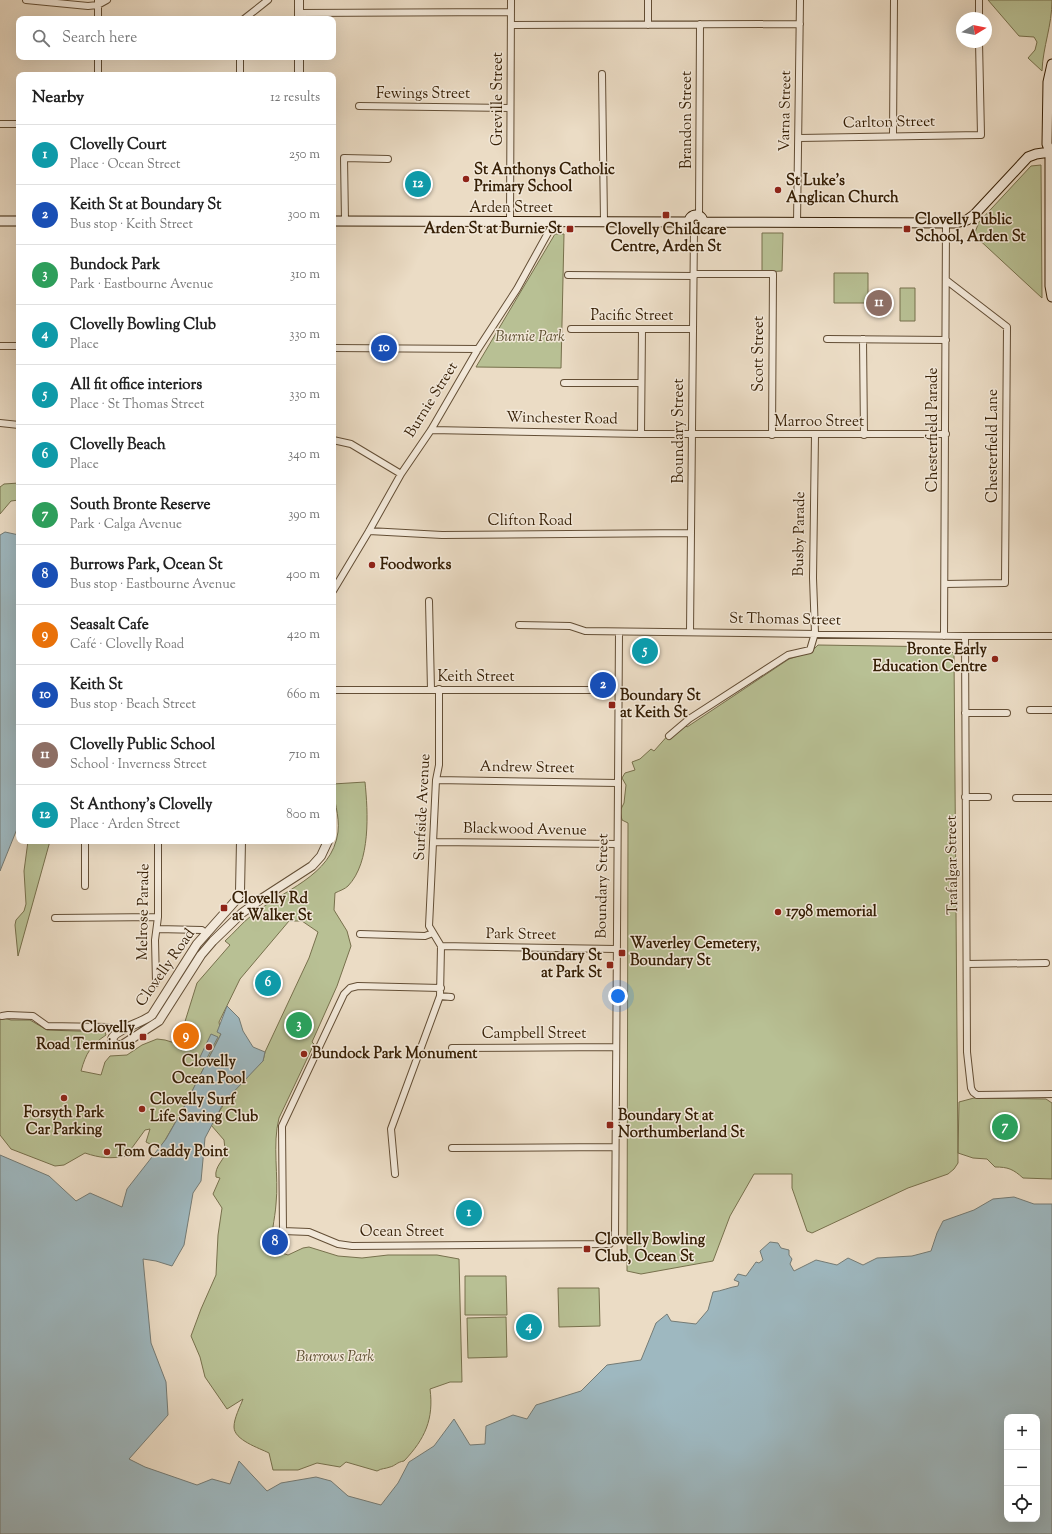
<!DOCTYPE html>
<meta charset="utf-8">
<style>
body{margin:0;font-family:"Sorts Mill Goudy",serif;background:#f6f6f6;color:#222}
.controls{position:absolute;right:12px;bottom:12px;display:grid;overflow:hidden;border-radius:8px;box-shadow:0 4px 16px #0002}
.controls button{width:36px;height:36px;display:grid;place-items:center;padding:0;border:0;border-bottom:1px solid #e0e0e0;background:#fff;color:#222;font:20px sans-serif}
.compass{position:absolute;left:956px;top:12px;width:36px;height:36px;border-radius:50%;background:#fff;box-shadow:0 4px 16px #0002;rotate:80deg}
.you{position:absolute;left:618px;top:996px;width:14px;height:14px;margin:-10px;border:3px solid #fff;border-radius:50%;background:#1a73e8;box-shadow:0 0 0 6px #1a73e833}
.badge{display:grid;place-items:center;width:26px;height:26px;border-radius:50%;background:#8f2418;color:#fff;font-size:13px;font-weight:700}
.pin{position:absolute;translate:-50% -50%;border:2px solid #fff;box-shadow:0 1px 4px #0006}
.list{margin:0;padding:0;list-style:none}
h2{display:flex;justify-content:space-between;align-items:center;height:52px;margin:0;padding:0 16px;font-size:17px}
h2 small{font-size:13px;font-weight:400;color:#767676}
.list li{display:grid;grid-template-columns:26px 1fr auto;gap:12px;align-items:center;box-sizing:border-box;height:60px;padding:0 16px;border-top:1px solid #e0e0e0}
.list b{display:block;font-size:15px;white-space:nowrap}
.list p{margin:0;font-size:13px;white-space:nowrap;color:#767676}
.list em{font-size:13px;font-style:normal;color:#767676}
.icon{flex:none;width:22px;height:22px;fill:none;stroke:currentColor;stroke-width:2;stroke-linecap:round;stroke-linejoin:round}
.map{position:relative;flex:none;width:1052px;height:1534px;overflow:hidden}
.search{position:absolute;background:#fff;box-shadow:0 4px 16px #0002;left:16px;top:16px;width:320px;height:44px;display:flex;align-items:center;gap:10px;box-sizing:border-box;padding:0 14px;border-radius:8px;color:#767676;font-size:15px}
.panel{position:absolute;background:#fff;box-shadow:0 4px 16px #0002;left:16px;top:72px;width:320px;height:772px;border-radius:8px}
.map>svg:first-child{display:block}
.green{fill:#b8c094;stroke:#77704c}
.water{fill:#9eb8c0;stroke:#747b75;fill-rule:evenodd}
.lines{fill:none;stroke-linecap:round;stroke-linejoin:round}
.minor-casing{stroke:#634e35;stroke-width:8}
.tertiary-casing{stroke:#634e35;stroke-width:10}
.secondary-casing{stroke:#361f05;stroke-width:11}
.minor{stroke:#f2e8d9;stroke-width:6}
.tertiary{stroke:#f2e8d9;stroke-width:8}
.secondary{stroke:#f2e8d9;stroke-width:9}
.poi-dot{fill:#8f2418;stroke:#f2e8d9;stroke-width:1.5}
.labels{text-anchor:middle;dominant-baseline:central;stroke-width:3;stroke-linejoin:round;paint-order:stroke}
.street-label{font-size:15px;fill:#361f05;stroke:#f2e8d9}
.poi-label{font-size:15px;font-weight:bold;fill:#361f05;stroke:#f2e8d9;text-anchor:start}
.park-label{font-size:15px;font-style:italic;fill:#5d4f30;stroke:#f2e8d9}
</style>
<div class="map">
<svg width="1052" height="1534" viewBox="0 0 1052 1534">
<rect width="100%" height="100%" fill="#ebdcc5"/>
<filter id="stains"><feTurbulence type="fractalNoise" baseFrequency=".005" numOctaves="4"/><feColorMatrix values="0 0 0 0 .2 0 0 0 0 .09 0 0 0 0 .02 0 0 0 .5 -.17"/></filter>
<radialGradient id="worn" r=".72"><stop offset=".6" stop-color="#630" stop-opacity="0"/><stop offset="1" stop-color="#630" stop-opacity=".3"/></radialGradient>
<path class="green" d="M988,0H1052C1052,26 1043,46 1042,71L1028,58L1035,50L1037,42L1034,37L1019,36Z
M1041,165L1042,298L974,235L979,222L1031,166Z
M762,233H783L782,271L762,272Z
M555,234H564L561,368L476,367Z
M834,273H868V303H834Z
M900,288H915V321H900Z
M19,483V500L11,501L0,514V487L4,484Z
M818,645L947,647L954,654L958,1163L954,1169L948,1174L908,1188L812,1233L807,1231L792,1188V1174H754L730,1216L713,1261L641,1274L627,1271L628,823L622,820L620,811L624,803L626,785L622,778L625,773L635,770L632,762L640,759L651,749L654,751L670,733L686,726L687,727L789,659L811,652Z
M365,782C368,812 371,862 348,886C345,889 339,891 335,893L334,910L347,931L351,946L337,986L312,1042L314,1044L279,1118C272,1145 279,1176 276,1204C275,1220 270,1234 273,1250L288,1255L303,1248L309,1247L338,1256L362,1258L388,1255H437L459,1259L462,1382H450L430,1389C434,1419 425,1439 404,1461C397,1462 395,1466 390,1467C385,1469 382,1468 377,1471L346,1462L340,1467L317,1463L298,1470H273L269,1453C259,1448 234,1440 234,1427C234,1418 240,1407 243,1399L227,1409L205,1377L200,1357L191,1336L201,1309L216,1275L218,1235L222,1208L213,1194L220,1178L216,1177C214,1166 225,1160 227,1149H225L224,1140L211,1125L232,1091L263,1061L265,1052L309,958L318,932L302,921H289L240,979L219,1022L221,1034L183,1109L160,1149L146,1142L150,1129L145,1130L126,1156C110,1159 100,1158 85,1153L64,1165L55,1166L11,1149L0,1135V1017L11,1020H30L47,1030L105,1032L106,1035C91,1045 86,1053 81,1071L101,1075L105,1062L110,1056L127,1055L142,1045L157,1039L165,1040L178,1044L197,983L230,945L225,941C234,933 242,923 251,916C282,890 332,877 338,832C340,815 333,800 333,784Z
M28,841H50L18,956L15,925L16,920L24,911L26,904L24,871Z
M974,1098L1046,1099L1052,1103V1179L1023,1178C1013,1169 1008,1167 995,1167L987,1159L973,1158L958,1153L959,1102Z
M465,1276H506L507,1315H465Z
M558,1288H599L600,1326L559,1327Z
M506,1317L507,1357L468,1358L467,1318Z"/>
<path class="water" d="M5,532L19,535V824L0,871V535Z
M227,1006L239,1018L243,1031L253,1047L265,1052L263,1061L224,1102L205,1138L201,1181L193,1193L184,1245L172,1266L156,1261L143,1259L151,1343L166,1382L168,1415L129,1459L145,1467L197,1485L212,1479L230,1484L239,1461L267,1491L281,1483L316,1477L331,1481L348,1496L381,1505L398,1483L409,1462L434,1446L454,1419L470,1445L485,1444L486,1426L513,1415L527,1419L536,1405L581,1391L607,1365L641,1360L656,1323L667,1314L671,1321L696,1324L708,1310L713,1292C722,1291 730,1287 738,1286L739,1282L734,1280L738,1274L746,1276L756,1262L759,1263L763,1260L760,1251L770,1242L778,1243L781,1248L789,1250V1255L792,1259L790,1264L794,1271L816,1260L837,1265L848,1258L863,1265L877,1258L912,1256L931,1251L937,1233L943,1221L974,1210L993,1199L1014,1197L1034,1204H1052V1534H0V1155L49,1176L76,1201L90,1193L122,1207L127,1189L166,1139L183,1109L221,1034L217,1032ZM1007,1417H1037V1519H1007Z
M211,1034L218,1037L206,1060L200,1057Z"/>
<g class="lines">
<defs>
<path id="minor" d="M26,0L88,6L98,5L107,0
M98,0V19
M648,0V25
M979,0V18
M299,13L511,12
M244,19L268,0
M511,25L800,24
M98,57V75
M240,57V75
M602,74L604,222
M359,106L510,108
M0,124H19
M893,135L894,0
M799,138L981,135L979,42
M699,216L700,24
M345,221L344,158L388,159
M510,222L511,0
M797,223L800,0
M694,274H773L772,435
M568,275L694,276
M571,329H693
M827,339L946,340
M863,339L864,435
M0,346H19
M333,348L478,349
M564,383H641
M0,423L19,425
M431,430L641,434H946
M641,434L642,329
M333,440L351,444L401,474
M369,531L442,535L691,533
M945,584L1005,583L1007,327L946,280
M333,591L369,531L401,474L431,430L478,349L517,289L554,222
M429,601L431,690
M519,625L570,626L585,631L965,636H1052
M690,632L694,229
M944,636L946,223
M965,636L967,1052L971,1088L973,1092L977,1095L1052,1094
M439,689V765L436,780L429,926L441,946L616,949
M333,690H618
M1030,710H1052
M965,713H1007
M669,736L689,719L788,655L810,650L815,633L813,578L815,435
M436,780L617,783
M965,797H988
M1016,798H1052
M433,842L617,844
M85,886V841
M55,918L158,917
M157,929L202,930L207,934
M360,934L425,936L433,933
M967,964L1046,963
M156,983L155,940L158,917V841
M441,988L358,986L350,988L344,994L282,1126L283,1231L309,1232L338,1244L352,1246L610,1244L615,1236L619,632
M440,996L451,997
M2,1016L8,1015L33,1016L47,1026L107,1027L120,1031
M452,1048L615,1047
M452,1148L615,1147
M395,1174L391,1129L440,996L441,946"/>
<path id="tertiary" d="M299,0V19
M299,75V57
M241,841L240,892L237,899L197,944L152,1015C143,1023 115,1029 112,1039L115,1045H122L159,1021L201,955L213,941L242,913L261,899L312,866L321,856L328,841"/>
<path id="secondary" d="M1052,64L1048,82L1047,144L1050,152V286L1052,297
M689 222a7 7 0 1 1 14 0a7 7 0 1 1-14 0Z
M0,221H19
M333,221L689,222
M703,222L956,223L967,220L974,215L1028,157L1036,154L1050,152"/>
</defs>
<use href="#minor" class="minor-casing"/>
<use href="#tertiary" class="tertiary-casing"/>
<use href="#secondary" class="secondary-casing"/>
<use href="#minor" class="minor"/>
<use href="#tertiary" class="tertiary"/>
<use href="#secondary" class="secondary"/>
</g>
<g class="poi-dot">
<circle cx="466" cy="179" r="4"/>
<circle cx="778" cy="190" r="4"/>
<rect x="662" y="211" width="8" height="8" rx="2"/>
<rect x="566" y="225" width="8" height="8" rx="2"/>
<rect x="903" y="225" width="8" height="8" rx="2"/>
<circle cx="372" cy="565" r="4"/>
<circle cx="995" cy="659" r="4"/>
<rect x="608" y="701" width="8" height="8" rx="2"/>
<rect x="220" y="904" width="8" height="8" rx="2"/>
<circle cx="778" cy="912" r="4"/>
<rect x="618" y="949" width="8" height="8" rx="2"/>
<rect x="606" y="961" width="8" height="8" rx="2"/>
<rect x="139" y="1033" width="8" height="8" rx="2"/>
<circle cx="209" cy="1047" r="4"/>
<circle cx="304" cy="1054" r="4"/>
<circle cx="64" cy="1098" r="4"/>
<circle cx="142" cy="1109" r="4"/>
<rect x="606" y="1121" width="8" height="8" rx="2"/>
<circle cx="107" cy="1152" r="4"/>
<rect x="583" y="1245" width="8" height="8" rx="2"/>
</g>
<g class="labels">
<g class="street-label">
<text x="423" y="94">Fewings Street</text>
<text transform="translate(498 99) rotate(-90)">Greville Street</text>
<text transform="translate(786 111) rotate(-89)">Varna Street</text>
<text transform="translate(687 120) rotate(-90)">Brandon Street</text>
<text transform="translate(889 123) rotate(-1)">Carlton Street</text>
<text x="511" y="208">Arden Street</text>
<text x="632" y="316">Pacific Street</text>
<text transform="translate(759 354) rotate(-90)">Scott Street</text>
<text transform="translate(432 400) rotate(-58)">Burnie Street</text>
<text transform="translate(562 419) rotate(1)">Winchester Road</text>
<text x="819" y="422">Marroo Street</text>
<text transform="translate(933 430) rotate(-90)">Chesterfield Parade</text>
<text transform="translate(679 431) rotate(-90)">Boundary Street</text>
<text transform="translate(993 446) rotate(-90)">Chesterfield Lane</text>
<text x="530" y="521">Clifton Road</text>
<text transform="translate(800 534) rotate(-89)">Busby Parade</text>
<text transform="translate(785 620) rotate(1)">St Thomas Street</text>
<text x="476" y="677">Keith Street</text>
<text transform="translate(527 768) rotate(1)">Andrew Street</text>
<text transform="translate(423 807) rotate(-87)">Surfside Avenue</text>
<text transform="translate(525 830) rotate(1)">Blackwood Avenue</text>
<text transform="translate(953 865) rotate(-91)">Trafalgar Street</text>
<text transform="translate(603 886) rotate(-89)">Boundary Street</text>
<text transform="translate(144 912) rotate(-89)">Melrose Parade</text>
<text transform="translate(521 935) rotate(1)">Park Street</text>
<text transform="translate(166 968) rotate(-55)">Clovelly Road</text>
<text x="534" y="1034">Campbell Street</text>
<text x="402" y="1232">Ocean Street</text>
</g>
<g class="poi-label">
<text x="474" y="170">St Anthonys Catholic<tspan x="474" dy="17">Primary School</tspan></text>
<text x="786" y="181">St Luke's<tspan x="786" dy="17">Anglican Church</tspan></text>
<text x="915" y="220">Clovelly Public<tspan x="915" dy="17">School, Arden St</tspan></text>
<text x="562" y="229" text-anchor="end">Arden St at Burnie St</text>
<text x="666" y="230" text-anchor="middle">Clovelly Childcare<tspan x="666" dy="17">Centre, Arden St</tspan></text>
<text x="380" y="565">Foodworks</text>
<text x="987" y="650" text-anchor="end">Bronte Early<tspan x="987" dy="17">Education Centre</tspan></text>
<text x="620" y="696">Boundary St<tspan x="620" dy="17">at Keith St</tspan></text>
<text x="232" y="899">Clovelly Rd<tspan x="232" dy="17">at Walker St</tspan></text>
<text x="786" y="912">1798 memorial</text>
<text x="630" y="944">Waverley Cemetery,<tspan x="630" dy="17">Boundary St</tspan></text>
<text x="602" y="956" text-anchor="end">Boundary St<tspan x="602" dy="17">at Park St</tspan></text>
<text x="135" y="1028" text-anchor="end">Clovelly<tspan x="135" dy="17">Road Terminus</tspan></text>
<text x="312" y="1054">Bundock Park Monument</text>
<text x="209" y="1062" text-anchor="middle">Clovelly<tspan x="209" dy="17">Ocean Pool</tspan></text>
<text x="150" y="1100">Clovelly Surf<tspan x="150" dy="17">Life Saving Club</tspan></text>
<text x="64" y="1113" text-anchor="middle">Forsyth Park<tspan x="64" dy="17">Car Parking</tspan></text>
<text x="618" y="1116">Boundary St at<tspan x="618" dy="17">Northumberland St</tspan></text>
<text x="115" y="1152">Tom Caddy Point</text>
<text x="595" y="1240">Clovelly Bowling<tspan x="595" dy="17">Club, Ocean St</tspan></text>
</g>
<g class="park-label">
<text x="530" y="337">Burnie Park</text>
<text x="335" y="1357">Burrows Park</text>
</g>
</g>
<rect width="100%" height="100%" filter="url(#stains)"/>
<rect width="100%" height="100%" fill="url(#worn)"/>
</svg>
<div class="controls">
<button>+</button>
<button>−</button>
<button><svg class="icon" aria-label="locate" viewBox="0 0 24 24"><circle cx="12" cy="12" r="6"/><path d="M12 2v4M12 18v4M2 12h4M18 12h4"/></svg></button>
</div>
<svg class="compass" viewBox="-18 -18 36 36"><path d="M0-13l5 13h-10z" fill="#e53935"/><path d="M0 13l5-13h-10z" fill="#767676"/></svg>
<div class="you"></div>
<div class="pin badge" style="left:469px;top:1213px;background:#0f9aa8">1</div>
<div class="pin badge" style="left:603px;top:685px;background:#1a4fb4">2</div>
<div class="pin badge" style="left:299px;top:1025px;background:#2e9e5b">3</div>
<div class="pin badge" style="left:529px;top:1327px;background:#0f9aa8">4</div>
<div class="pin badge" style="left:645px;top:651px;background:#0f9aa8">5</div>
<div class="pin badge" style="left:268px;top:983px;background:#0f9aa8">6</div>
<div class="pin badge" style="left:1005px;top:1127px;background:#2e9e5b">7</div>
<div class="pin badge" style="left:275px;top:1242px;background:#1a4fb4">8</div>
<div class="pin badge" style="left:186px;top:1036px;background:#e8710a">9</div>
<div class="pin badge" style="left:384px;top:348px;background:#1a4fb4">10</div>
<div class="pin badge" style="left:879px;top:303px;background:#8d6e63">11</div>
<div class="pin badge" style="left:418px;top:184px;background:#0f9aa8">12</div>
<div class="search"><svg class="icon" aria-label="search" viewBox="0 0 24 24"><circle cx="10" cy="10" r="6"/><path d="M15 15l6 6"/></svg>Search here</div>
<section class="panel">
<h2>Nearby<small>12 results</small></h2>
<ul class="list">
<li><span class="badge" style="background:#0f9aa8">1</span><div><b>Clovelly Court</b><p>Place · Ocean Street</p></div><em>250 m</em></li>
<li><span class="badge" style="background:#1a4fb4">2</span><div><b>Keith St at Boundary St</b><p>Bus stop · Keith Street</p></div><em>300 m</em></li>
<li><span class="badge" style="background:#2e9e5b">3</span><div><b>Bundock Park</b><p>Park · Eastbourne Avenue</p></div><em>310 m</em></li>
<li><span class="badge" style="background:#0f9aa8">4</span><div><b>Clovelly Bowling Club</b><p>Place</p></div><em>330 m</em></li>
<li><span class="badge" style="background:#0f9aa8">5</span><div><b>All fit office interiors</b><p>Place · St Thomas Street</p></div><em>330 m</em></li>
<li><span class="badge" style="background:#0f9aa8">6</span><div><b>Clovelly Beach</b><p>Place</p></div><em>340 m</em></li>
<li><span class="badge" style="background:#2e9e5b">7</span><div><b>South Bronte Reserve</b><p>Park · Calga Avenue</p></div><em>390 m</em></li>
<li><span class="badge" style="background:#1a4fb4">8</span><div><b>Burrows Park, Ocean St</b><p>Bus stop · Eastbourne Avenue</p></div><em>400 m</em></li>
<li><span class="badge" style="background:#e8710a">9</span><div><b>Seasalt Cafe</b><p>Café · Clovelly Road</p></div><em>420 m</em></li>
<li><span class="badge" style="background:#1a4fb4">10</span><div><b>Keith St</b><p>Bus stop · Beach Street</p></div><em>660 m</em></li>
<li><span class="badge" style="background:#8d6e63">11</span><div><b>Clovelly Public School</b><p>School · Inverness Street</p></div><em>710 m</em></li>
<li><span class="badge" style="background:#0f9aa8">12</span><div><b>St Anthony's Clovelly</b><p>Place · Arden Street</p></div><em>800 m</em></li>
</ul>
</section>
</div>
